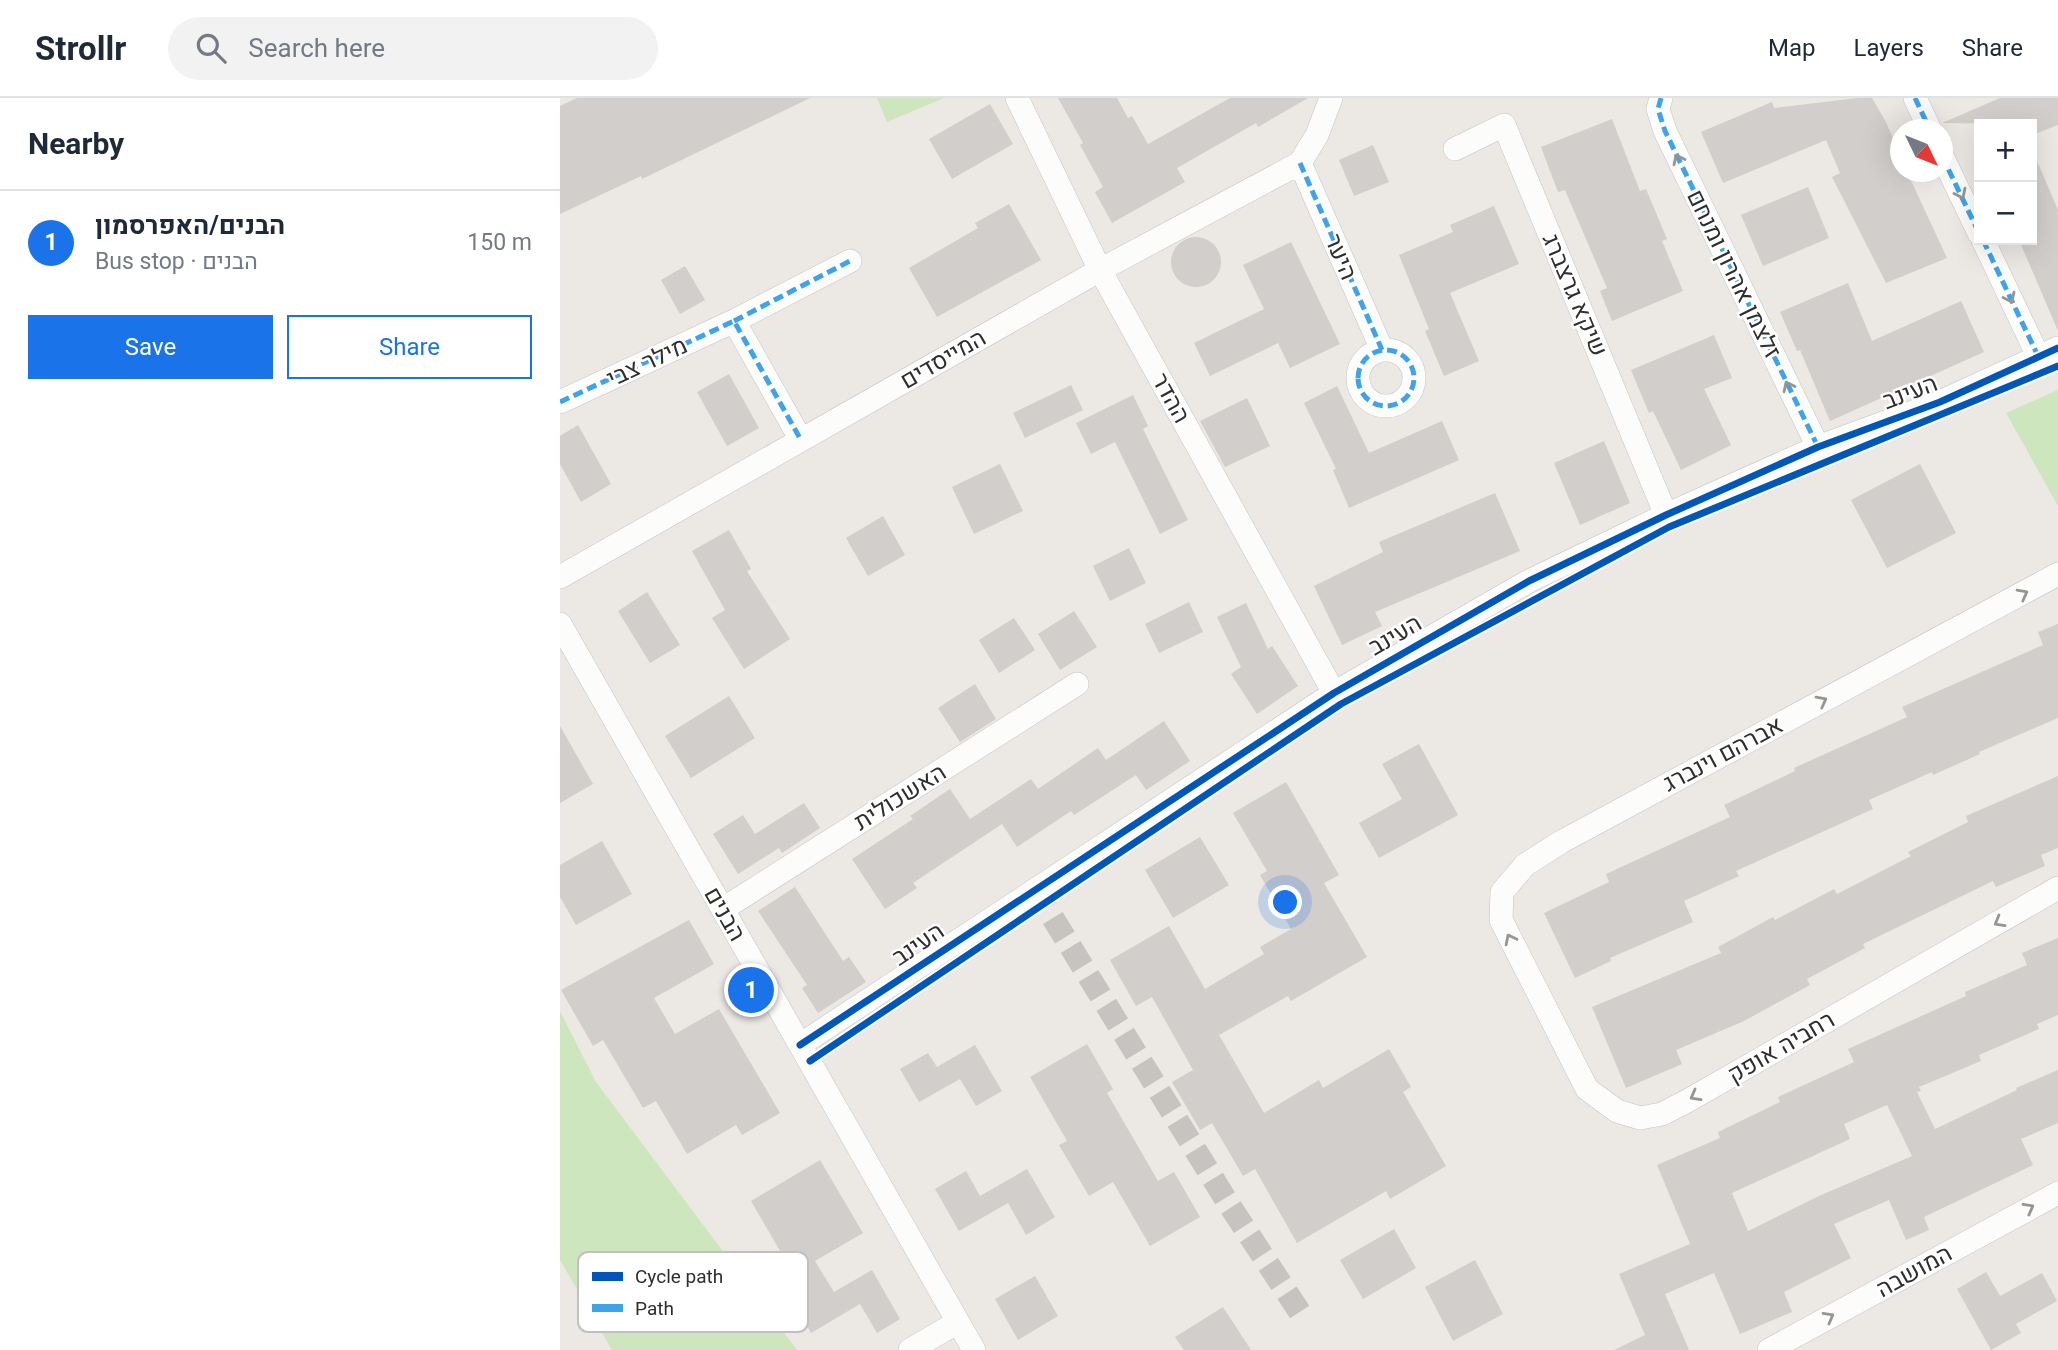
<!DOCTYPE html>
<meta charset="utf-8">
<style>
body{margin:0;font-family:Roboto,Heebo,sans-serif;background:#f2f2f3;color:#1f2937}
.controls{position:absolute;right:21px;top:21px;display:grid;overflow:hidden;border-radius:0px;box-shadow:0 7px 28px #0002}
.controls button{width:63px;height:63px;display:grid;place-items:center;padding:0;border:0;border-bottom:2px solid #e0e1e3;background:#fff;color:#1f2937;font:35px sans-serif}
.compass{position:absolute;left:1330px;top:21px;width:63px;height:63px;border-radius:50%;background:#fff;box-shadow:0 7px 28px #0002;rotate:133deg}
.you{position:absolute;left:726px;top:805px;width:24px;height:24px;margin:-18px;border:5px solid #fff;border-radius:50%;background:#1a73e8;box-shadow:0 0 0 10px #1a73e833}
.badge{display:grid;place-items:center;width:46px;height:46px;border-radius:50%;background:#1a73e8;color:#fff;font-size:23px;font-weight:700}
.pin{position:absolute;translate:-50% -50%;border:4px solid #fff;box-shadow:0 2px 7px #0006}
.list{margin:0;padding:0;list-style:none}
h2{display:flex;justify-content:space-between;align-items:center;height:91px;margin:0;padding:0 28px;font-size:30px}
h2 small{font-size:23px;font-weight:400;color:#747a83}
.list li{display:grid;grid-template-columns:46px 1fr auto;gap:21px;align-items:center;box-sizing:border-box;height:105px;padding:0 28px;border-top:2px solid #e0e1e3}
.list b{display:block;font-size:26px;white-space:nowrap}
.list p{margin:0;font-size:23px;white-space:nowrap;color:#747a83}
.list em{font-size:23px;font-style:normal;color:#747a83}
.actions{display:flex;gap:14px;padding:21px 28px}
.actions a{flex:1;padding:16px 0;border:2px solid #1a73e8;border-radius:0px;text-align:center;font-size:24px;color:#1a73e8}
.actions .main{background:#1a73e8;color:#fff}
.icon{flex:none;width:38px;height:38px;fill:none;stroke:currentColor;stroke-width:2;stroke-linecap:round;stroke-linejoin:round}
.map{position:relative;flex:none;width:1498px;height:1252px;overflow:hidden}
header{display:flex;align-items:center;gap:42px;box-sizing:border-box;height:98px;padding:0 35px;background:#fff;border-bottom:2px solid #e0e1e3}
header strong{font-size:33px}
nav{display:flex;gap:38px;margin-inline-start:auto;font-size:24px}
.search{width:490px;height:63px;background:#f2f2f3;display:flex;align-items:center;gap:18px;box-sizing:border-box;padding:0 24px;border-radius:38px;color:#747a83;font-size:26px}
main{display:flex}
aside{flex:1;background:#fff}
.map>svg:first-child{display:block}
.green{fill:#cee6be}
.building{fill:#d1cecb;fill-rule:evenodd}
.lines{fill:none;stroke-linecap:round;stroke-linejoin:round}
.minor-tunnel{stroke:#c6c3c0;stroke-width:23;stroke-dasharray:23 11;stroke-linecap:butt}
.minor-casing{stroke:#c5c4c5;stroke-width:24}
.minor{stroke:#fcfcfb;stroke-width:23}
.quiet{stroke:#3ea3eb;stroke-width:5;stroke-dasharray:10 5;stroke-linecap:butt}
.cycleway-casing{stroke:#fff;stroke-width:11}
.cycleway{stroke:#0057b8;stroke-width:7}
.oneway{stroke:#959594}
.labels{text-anchor:middle;dominant-baseline:central;stroke-width:5;stroke-linejoin:round;paint-order:stroke}
.street-label{font-size:24px;fill:#2e2e2e;stroke:#fff}
.key{fill:#fff;stroke:#c0c0c0;stroke-width:2}
.key-label{font-size:19px;fill:#2e2e2e}
</style>
<header>
<strong>Strollr</strong>
<div class="search"><svg class="icon" aria-label="search" viewBox="0 0 24 24"><circle cx="10" cy="10" r="6"/><path d="M15 15l6 6"/></svg>Search here</div>
<nav><a>Map</a><a>Layers</a><a>Share</a></nav>
</header>
<main>
<aside>
<h2>Nearby<small></small></h2>
<ul class="list">
<li><span class="badge">1</span><div><b>הבנים/האפרסמון</b><p>Bus stop · הבנים</p></div><em>150 m</em></li>
</ul>
<div class="actions"><a class="main">Save</a><a>Share</a></div>
</aside>
<div class="map">
<svg width="1498" height="1252" viewBox="0 0 1498 1252">
<rect width="100%" height="100%" fill="#ece8e4"/>
<path class="green" d="M317,0H384L327,24Z
M1498,292V408L1446,315Z
M0,913L36,984L237,1252H52L0,1162Z"/>
<path class="building" d="M17,0H250L82,81L81,78L0,116V8Z
M498,0H557L568,20L572,18L588,46L670,0H748L698,29L696,25L617,70L625,84L552,125L535,94L543,89L520,47L523,45Z
M1298,0H1312L1326,24L1340,57V74H1347L1387,160L1326,185L1272,79L1280,75L1266,42L1163,85L1141,34L1212,4L1214,10Z
M1440,0H1498V27L1472,37V26L1382,25Z
M430,6L453,46L392,81L369,41Z
M1052,21L1080,93L1086,91L1107,141L1102,143L1123,193L1052,223L1040,193L1047,190L1005,92L998,94L981,49Z
M813,47L829,84L794,98L779,62Z
M1472,51L1498,112V233L1459,142H1472Z
M1248,89L1269,140L1203,168L1181,117Z
M449,106L481,162L377,219L349,170L418,130L415,125Z
M934,108L959,166L890,195L919,263L884,278L865,233L869,231L839,157L893,134L890,127Z
M611 164a25 25 0 1 1 50 0a25 25 0 1 1-50 0Z
M731,144L780,246L730,270L718,245L650,278L634,245L704,211L683,167Z
M125,168L145,202L120,216L101,182Z
M1288,185L1312,243L1401,203L1424,254L1270,323L1240,252L1237,253L1220,214Z
M1154,237L1172,280L1144,291L1171,347L1121,372L1093,313L1089,315L1071,272Z
M169,276L199,330L167,348L137,294Z
M511,287L523,312L465,340L453,315Z
M777,288L809,355L882,323L899,362L789,410L773,372L776,371L744,305Z
M573,297L588,328L583,331L628,422L600,436L555,344L531,356L516,325Z
M687,300L710,348L665,369L640,323Z
M18,327L51,386L21,404L0,366V338Z
M1044,343L1070,405L1020,427L994,365Z
M440,366L463,413L414,436L392,389Z
M1360,366L1396,435L1327,470L1291,402Z
M935,395L960,453L815,514L822,528L782,547L754,488L823,454L819,444Z
M323,418L345,457L308,478L286,440Z
M169,432L191,471L187,473L230,541L184,571L152,520L165,512L132,453Z
M569,450L586,485L550,503L533,468Z
M87,494L120,547L90,565L58,513Z
M629,504L643,534L599,555L585,526Z
M686,505L708,551L712,548L738,588L697,616L671,576L681,569L657,519Z
M514,513L537,549L500,572L478,536Z
M454,520L475,552L439,575L419,542Z
M1498,526V620L1419,654L1420,656L1373,677L1372,674L1309,702L1313,711L1176,773L1179,778L1124,803L1133,824L1050,860L1051,863L1015,880L984,815L1049,784L1046,776L1170,719L1164,707L1235,673L1234,670L1347,619L1342,609L1483,547L1478,534Z
M415,586L436,621L400,644L378,610Z
M169,598L195,640L131,680L105,638Z
M604,623L630,663L586,692L576,677L514,717L511,713L457,749L442,726L353,785L357,790L325,811L292,761L353,721L350,718L390,691L410,721L471,681L478,691L538,650L546,662Z
M0,628L33,686L0,705Z
M859,646L898,717L819,760L799,725L842,701L822,666Z
M1498,678V750L1481,757L1485,768L1436,789L1433,783L1303,846L1305,850L1247,881L1250,887L1184,923L1116,952L1122,966L1066,990L1032,909L1161,855L1158,849L1213,819L1215,822L1274,791L1277,796L1351,758L1348,754L1408,724L1406,718Z
M726,684L779,777L764,785L807,859L731,903L728,898L659,937L704,1015L759,982L763,990L829,951L851,989L843,994L886,1068L830,1101L826,1093L737,1145L695,1071L683,1078L652,1025L640,1032L612,984L633,972L592,899L576,908L550,862L609,828L645,891L704,856L700,849L731,831L700,777L707,773L673,715Z
M244,705L260,730L222,755L219,750L178,776L153,736L183,717L195,736Z
M640,739L669,787L613,820L585,772Z
M42,743L72,796L16,827L0,799V767Z
M235,789L283,863L289,859L306,884L258,915L242,890L247,887L198,813Z
M129,822L154,866L94,900L115,936L159,911L220,1015L182,1037L176,1027L127,1056L96,1003L83,1010L43,942L33,948L1,892Z
M1498,840V917L1477,926L1479,931L1419,957L1421,963L1359,989L1361,993L1357,994L1375,1031L1457,992L1456,990L1498,972V1025L1461,1041L1473,1067L1364,1119L1369,1132L1346,1142L1329,1102L1274,1126L1291,1160L1224,1194L1232,1214L1180,1236L1154,1175L1105,1196L1129,1252H1054L1085,1237L1059,1176L1130,1146L1097,1067L1160,1040L1158,1034L1220,1004L1218,999L1294,964L1288,951L1406,898L1405,894L1467,867L1462,855ZM1327,1007L1352,1058L1259,1098L1188,1133L1172,1095L1290,1041L1284,1026Z
M527,946L553,991L547,995L598,1083L614,1074L640,1119L590,1148L553,1084L529,1098L499,1047L507,1043L470,979Z
M415,947L442,993L416,1008L400,981L359,1004L340,971L368,955L377,969Z
M260,1062L303,1135L255,1163L274,1194L312,1172L340,1221L317,1235L300,1206L251,1235L236,1208L248,1201L191,1103Z
M467,1071L495,1119L466,1137L448,1105L399,1133L375,1091L406,1073L420,1098Z
M834,1131L856,1170L803,1201L780,1162Z
M915,1162L943,1216L893,1243L865,1189Z
M1426,1174L1440,1198L1482,1175L1497,1203L1456,1226L1461,1235L1431,1252L1397,1191Z
M475,1178L498,1218L458,1242L435,1201Z
M663,1209L691,1252H624L615,1239Z"/>
<g class="lines">
<path class="minor-tunnel" d="M475,791L668,1105L741,1216"/>
<defs>
<path id="minor" d="M457,0L540,172L774,595
M1101,0L1098,11L1105,33L1258,349
M1355,0L1370,32
M895,51L944,27L1106,417
M1382,58L1419,135
M740,65L822,252
M1423,142L1478,258
M174,223L290,163
M798 280a28 28 0 1 1 56 0a28 28 0 1 1-56 0Z
M0,304L174,223L241,342
M1498,476L1001,744L965,767L942,794L941,822L1027,991L1057,1013L1080,1020L1102,1016L1129,1002L1498,790
M0,479L540,172L740,65L757,37L771,0
M0,526L414,1252
M163,811L517,586
M240,947L774,595L969,483L1106,417L1258,349L1380,304L1498,250
M350,1252L398,1224
M1209,1252L1498,1095"/>
</defs>
<use href="#minor" class="minor-casing"/>
<use href="#minor" class="minor"/>
<path class="quiet" d="M1101,0L1098,11L1105,33L1258,349
M1355,0L1370,32
M1382,58L1419,135
M740,65L822,252
M1423,142L1478,258
M174,223L290,163
M798 280a28 28 0 1 1 56 0a28 28 0 1 1-56 0Z
M0,304L174,223L241,342"/>
<defs>
<path id="cycleway" d="M240,947L774,595L969,483L1106,417L1258,349L1380,304L1498,250
M250,963L781,606L1109,429L1498,268"/>
</defs>
<use href="#cycleway" class="cycleway-casing"/>
<use href="#cycleway" class="cycleway"/>
</g>
<defs><path id="oneway-chevron" d="M-2-3.5L2.5 0L-2 3.5" fill="none" stroke-width="1.6" stroke-linecap="round" stroke-linejoin="round" transform="scale(1.75)"/></defs>
<g class="oneway">
<use href="#oneway-chevron" transform="translate(1118 61) rotate(-116)"/>
<use href="#oneway-chevron" transform="translate(1401 96) rotate(64)"/>
<use href="#oneway-chevron" transform="translate(1450 200) rotate(64)"/>
<use href="#oneway-chevron" transform="translate(1228 288) rotate(-116)"/>
<use href="#oneway-chevron" transform="translate(1463 496) rotate(-28)"/>
<use href="#oneway-chevron" transform="translate(1262 603) rotate(-28)"/>
<use href="#oneway-chevron" transform="translate(1439 824) rotate(150)"/>
<use href="#oneway-chevron" transform="translate(950 841) rotate(-117)"/>
<use href="#oneway-chevron" transform="translate(1135 998) rotate(151)"/>
<use href="#oneway-chevron" transform="translate(1469 1110) rotate(-29)"/>
<use href="#oneway-chevron" transform="translate(1269 1219) rotate(-29)"/>
</g>
<g class="labels">
<g class="street-label">
<text transform="translate(781 159) rotate(67)">היער</text>
<text transform="translate(1174 176) rotate(64)">זלצמן אהרון ומנחם</text>
<text transform="translate(1015 197) rotate(67)">שיקא גרצברג</text>
<text transform="translate(383 261) rotate(-30)">המייסדים</text>
<text transform="translate(87 264) rotate(-25)">מילר צבי</text>
<text transform="translate(1350 294) rotate(-21)">העינב</text>
<text transform="translate(611 300) rotate(61)">ההדר</text>
<text transform="translate(835 537) rotate(-30)">העינב</text>
<text transform="translate(1163 656) rotate(-28)">אברהם וינברג</text>
<text transform="translate(340 699) rotate(-32)">האשכולית</text>
<text transform="translate(165 816) rotate(60)">הבנים</text>
<text transform="translate(358 846) rotate(-34)">העינב</text>
<text transform="translate(1221 949) rotate(-30)">רחביה אופק</text>
<text transform="translate(1354 1173) rotate(-29)">המושבה</text>
</g>
</g>
<rect x="18" y="1154" width="230" height="80" rx="10" class="key"/>
<rect x="32" y="1174" width="31" height="9" fill="#0057b8"/>
<rect x="32" y="1206" width="31" height="8" fill="#3ea3eb"/>
<g class="key-label">
<text x="75" y="1185">Cycle path</text>
<text x="75" y="1217">Path</text>
</g>
</svg>
<div class="controls">
<button>+</button>
<button>−</button>
</div>
<svg class="compass" viewBox="-18 -18 36 36"><path d="M0-13l5 13h-10z" fill="#e53935"/><path d="M0 13l5-13h-10z" fill="#747a83"/></svg>
<div class="you"></div>
<div class="pin badge" style="left:191px;top:892px">1</div>
</div>
</main>
